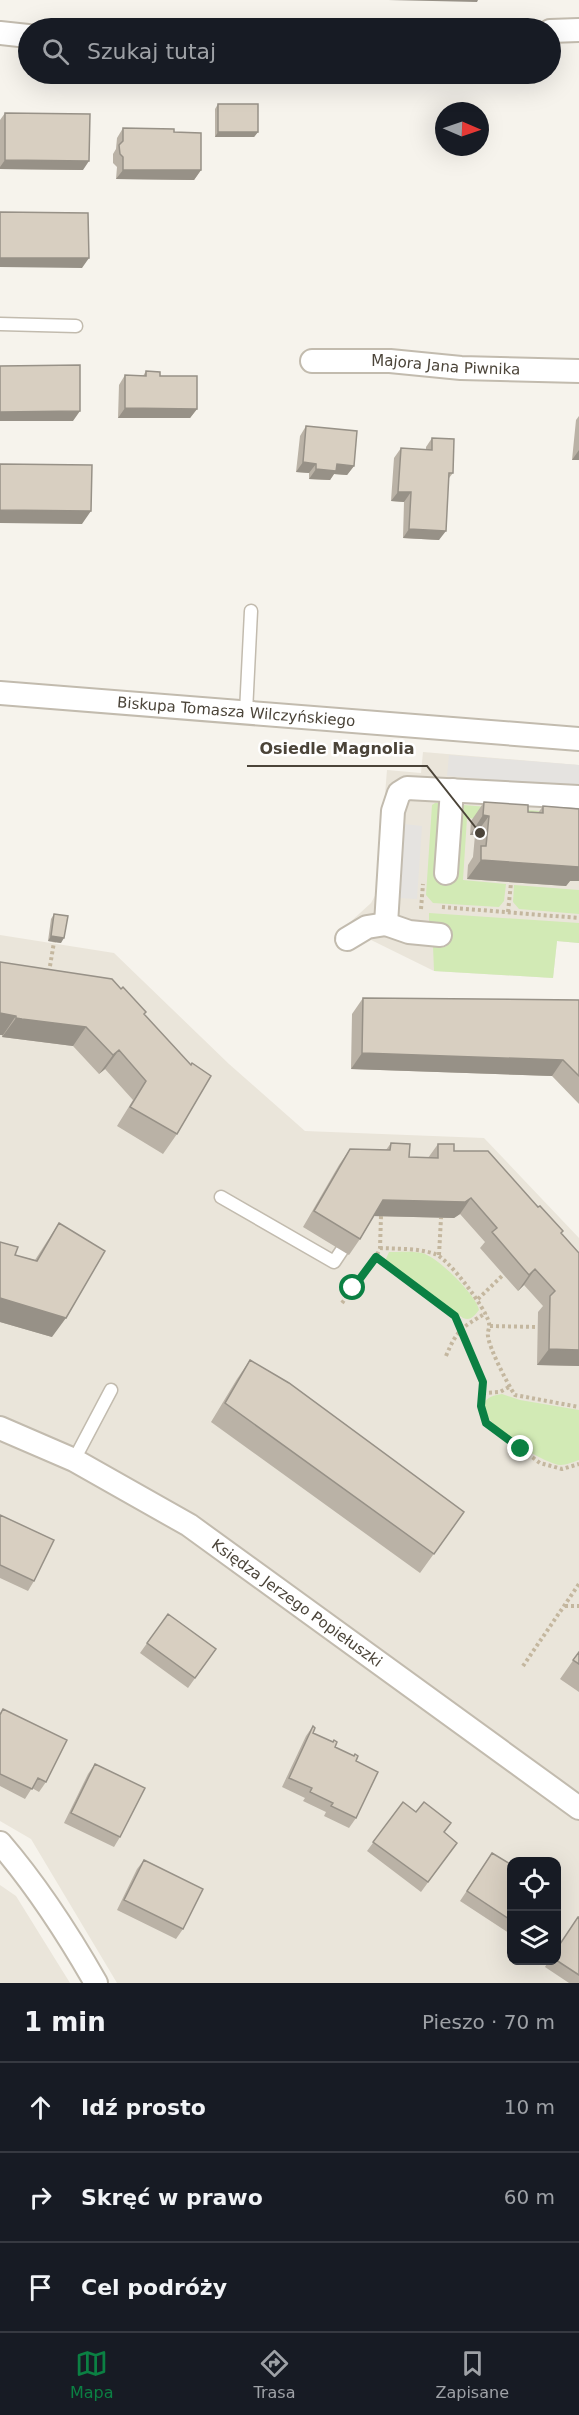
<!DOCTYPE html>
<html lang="pl">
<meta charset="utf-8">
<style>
body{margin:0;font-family:"DejaVu Sans",sans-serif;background:#20242c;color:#f1f3f6}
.controls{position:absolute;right:18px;bottom:18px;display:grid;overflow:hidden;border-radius:12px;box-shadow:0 6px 24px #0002}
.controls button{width:54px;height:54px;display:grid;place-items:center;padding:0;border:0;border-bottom:2px solid #363941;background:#171b24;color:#f1f3f6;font:30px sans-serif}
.compass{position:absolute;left:435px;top:102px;width:54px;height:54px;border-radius:50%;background:#171b24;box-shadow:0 6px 24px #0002;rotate:92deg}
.stop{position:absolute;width:18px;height:18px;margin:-14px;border:4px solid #0b8043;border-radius:50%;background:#fff}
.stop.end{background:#0b8043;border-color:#fff;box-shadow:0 2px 6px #0008}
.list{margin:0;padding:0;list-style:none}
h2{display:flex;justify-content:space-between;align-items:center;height:78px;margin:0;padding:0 24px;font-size:26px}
h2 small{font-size:20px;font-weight:400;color:#9ea1a6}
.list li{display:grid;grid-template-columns:39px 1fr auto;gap:18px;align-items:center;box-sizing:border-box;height:90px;padding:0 24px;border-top:2px solid #363941}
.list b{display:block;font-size:22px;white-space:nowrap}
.list em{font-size:20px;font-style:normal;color:#9ea1a6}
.icon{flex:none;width:33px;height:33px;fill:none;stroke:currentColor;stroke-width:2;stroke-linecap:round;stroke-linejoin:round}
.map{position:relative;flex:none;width:579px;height:1983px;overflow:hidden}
.search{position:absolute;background:#171b24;box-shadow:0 6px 24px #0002;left:18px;right:18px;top:18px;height:66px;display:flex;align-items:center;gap:15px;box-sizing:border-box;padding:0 21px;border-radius:33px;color:#9ea1a6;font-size:22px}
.sheet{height:348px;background:#171b24}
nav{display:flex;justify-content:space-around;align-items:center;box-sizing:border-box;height:84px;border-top:2px solid #363941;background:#171b24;font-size:16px;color:#9ea1a6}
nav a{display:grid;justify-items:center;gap:3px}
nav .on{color:#0b8043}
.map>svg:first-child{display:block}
.residential{fill:#eae5da;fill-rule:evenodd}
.green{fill:#d2eab5}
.parking{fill:#e5e3e0}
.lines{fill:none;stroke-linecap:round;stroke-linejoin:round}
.service-casing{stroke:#c2bbae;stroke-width:15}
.minor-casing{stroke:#c2bbae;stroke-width:26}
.path{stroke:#c4b79f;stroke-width:4;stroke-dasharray:3 3;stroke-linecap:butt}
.service{stroke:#fff;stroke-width:12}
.minor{stroke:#fff;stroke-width:22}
.wall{fill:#bab2a6}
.shaded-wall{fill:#979187}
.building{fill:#d8cfc1;stroke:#979187;stroke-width:1.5}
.route{stroke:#0b8043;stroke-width:8}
.labels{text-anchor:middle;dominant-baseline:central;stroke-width:5;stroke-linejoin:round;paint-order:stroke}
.street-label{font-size:15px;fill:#4b4439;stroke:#fff}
.leader{fill:none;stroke:#4b4439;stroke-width:2}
.callout-dot{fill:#4b4439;stroke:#fff;stroke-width:2}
.callout-label{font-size:16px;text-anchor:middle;font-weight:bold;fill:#4b4439;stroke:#fff;stroke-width:5;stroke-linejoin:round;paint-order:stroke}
</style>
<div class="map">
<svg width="579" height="1983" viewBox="0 0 579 1983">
<rect width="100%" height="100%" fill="#f6f3ec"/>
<path class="residential" d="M423,752L579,765V943L557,941L553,978L434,971L367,938L349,949L336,935L371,903L377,892L387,770L421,773Z
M0,935L114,953L229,1064L305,1131L484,1138L579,1238V1983H117L31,1839L0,1821ZM512,1862H556V1960H512Z
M0,1885L16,1896L70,1983H0Z"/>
<path class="green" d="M435,803H439L434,877L458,878L463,805L579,814V827L467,818L463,880L506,884L504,901L499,907L433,903L426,895L432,805Z
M514,885L579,890V914L519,909L513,902Z
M429,913L579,923V943L557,941L553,978L434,971L433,946L446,947L448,928L429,926Z
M389,1252C399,1252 412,1251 422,1253C437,1256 477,1296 479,1310C474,1316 471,1321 463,1318L385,1261Z
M502,1394L520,1400L579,1410V1460C573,1462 566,1465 561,1465C542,1465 444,1402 502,1394Z"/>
<path class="parking" d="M449,755L579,765V787L447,776Z
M404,824L422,826L417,899L398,898Z"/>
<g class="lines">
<defs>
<path id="service" d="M0,324L76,326
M246,712L251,611
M221,1197L334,1262L342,1250
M74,1460L111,1390"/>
<g id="minor">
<path d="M550,31L579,30"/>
<path d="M0,33L28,36"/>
<path id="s1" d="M312,361H390L461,368L579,371"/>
<path id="s2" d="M0,693L579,739"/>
<path d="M446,873L452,790"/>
<path d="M440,935L409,932L386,924L393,811L399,793L407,788L579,797"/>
<path d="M347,939L367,927L386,924"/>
<path id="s3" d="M0,1428L74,1460L189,1525L579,1808"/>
<path d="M0,1843C37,1886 68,1934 96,1983"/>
</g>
</defs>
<use href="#service" class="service-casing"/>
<use href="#minor" class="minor-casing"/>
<path class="path" d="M442,907L579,918
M421,909L423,884
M508,912L511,883
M49,972L54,942
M380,1248C398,1249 418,1248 435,1254C448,1258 486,1308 489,1323C490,1328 487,1332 488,1336C489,1348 508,1385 515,1395L579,1407
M439,1255L441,1218
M376,1257L455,1316L483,1382L481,1406L486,1423L540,1463L562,1469L579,1464
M478,1299L504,1274
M342,1303L376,1257L380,1248L381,1216
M490,1326L538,1327
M446,1356C457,1330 461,1328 486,1313
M483,1393L500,1392L509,1387
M565,1606H579
M523,1666L579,1584"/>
<use href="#service" class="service"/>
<use href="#minor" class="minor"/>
</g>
<path class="wall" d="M218,104L258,132L254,137H215V109Z
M5,113L83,170L0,169V120Z
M123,128L174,132L201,170L194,180L116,179L117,167L113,163V154L116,149L117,138Z
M146,371L160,376L197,409L190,418H118L119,385L125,375L143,376Z
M579,416V460H572L576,420Z
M306,426L354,466L347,475L334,474L330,480L309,479V473L296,472L300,436Z
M432,438L453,473L449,478L439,540L403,538L404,502L391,501L394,458L401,448L426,450V447Z
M484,802L528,812L538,813L543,806L570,881L566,886L467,879L468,865L473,857L475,835H470L471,821Z
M54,914L61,943L48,941L51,919Z
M0,962L144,1014L177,1134L163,1154L117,1126L133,1100L105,1069L99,1074L73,1046L2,1037Z
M363,998L579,1000V1104L552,1076L351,1069L352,1014Z
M391,1143L409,1157L428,1158L438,1144L454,1151L562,1234L579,1253V1366L537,1365L538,1312L543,1306L524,1285L518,1291L480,1248L485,1242L460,1214L454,1218L374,1216L360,1239L349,1255L303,1227L339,1165L350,1149L386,1150Z
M59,1223L52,1337L0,1322V1242L15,1255L35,1260L46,1243Z
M250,1360L464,1512L420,1573L211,1422L237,1379Z
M0,1515L34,1581L28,1591L0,1578Z
M168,1614L216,1649L188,1688L140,1653Z
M579,1652V1692L560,1679Z
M3,1709L46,1782L39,1792L32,1788L25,1799L0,1786V1713Z
M313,1726V1733L356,1761V1818L349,1828L324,1816L326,1812L303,1801L305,1798L282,1787L306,1736Z
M95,1764L120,1837L114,1847L64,1823L88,1774Z
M403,1802L457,1843L421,1892L367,1851Z
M492,1853L512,1865V1935L460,1901Z
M144,1860L183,1929L176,1939L117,1910L137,1869Z
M579,1917V1983H569L545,1967L549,1960H556Z"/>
<path class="shaded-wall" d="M388,0H478L477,2Z
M218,132H258L254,137H215Z
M5,160L89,161L83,170L0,169V167Z
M123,170H201L194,180L116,179Z
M0,258H89L82,268L0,267Z
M125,408L197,409L190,418H118Z
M80,411L73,421H0V412Z
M579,450V460H572Z
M303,462L316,464L309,473L296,472Z
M337,464L354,466L347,475L334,474L330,480L309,479L316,469Z
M398,492H411L404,502L391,501Z
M0,510L91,511L82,524L0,523Z
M409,529L446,531L439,540L403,538Z
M483,815L489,816L475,835H470Z
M481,860L579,862V881H570L566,886L467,879Z
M51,936L64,938L61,943L48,941Z
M0,1013L16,1016L3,1035H0Z
M16,1018L86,1027L73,1046L2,1037Z
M119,1050L105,1069L99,1074L113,1055Z
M362,1053L563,1060L552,1076L351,1069Z
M471,1198L460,1214L454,1218L372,1216L383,1200Z
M535,1269L524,1285L518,1291L529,1275Z
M0,1298L66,1318L52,1337L0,1322Z
M549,1349L579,1350V1366L537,1365Z"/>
<path class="building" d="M218,104H258V132H218Z
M5,113L90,114L89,161L5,160Z
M123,128L174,129V132L201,133V170H123V157L120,154L119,145L123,141Z
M0,212L88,213L89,258H0Z
M80,365V411L0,412V366Z
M146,371L160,372V376H197V409L125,408V375L146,376Z
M306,426L357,431L354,466L337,464L336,471L316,469V464L303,462Z
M432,438L454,439L453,473H449L446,531L409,529L411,492H398L401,448L432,450Z
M0,464L92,465L91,511L0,510Z
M484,802L528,805V812L543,813V806L579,809V867L481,860V846H486L489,816L483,815Z
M54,914L68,916L64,938L51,936Z
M0,962L112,979L121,989L123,987L146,1012L144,1014L191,1065L192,1063L211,1076L177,1134L130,1107L146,1081L119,1050L113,1055L86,1027L22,1019L16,1018V1016L0,1013Z
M363,998L579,1000V1076L563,1060L362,1053Z
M391,1143L410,1144L409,1157L438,1158V1144H454V1151H488L538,1207L540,1206L563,1231L561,1233L579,1253V1350L549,1349L550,1296L555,1291L535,1269L529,1275L492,1232L497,1228L471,1198L465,1202L383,1200L360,1239L314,1211L350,1149L390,1150Z
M59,1223L105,1251L66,1318L0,1298V1242L18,1247L15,1255L37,1261Z
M250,1360L289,1383L464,1512L434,1554L225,1403Z
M0,1515L54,1540L34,1581L0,1565Z
M168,1614L216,1649L195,1678L147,1643Z
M579,1652V1664L573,1660Z
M3,1709L67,1740L46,1782L38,1778L32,1789L0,1774V1715Z
M313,1726L315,1728L313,1733L333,1742L334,1740L337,1742L335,1747L354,1756L355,1754L358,1756L356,1761L378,1772L356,1818L331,1806L333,1803L310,1792L312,1788L289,1778Z
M95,1764L145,1788L120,1837L71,1813Z
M403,1802L416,1812L424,1802L451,1823L444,1832L457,1843L428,1882L373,1842Z
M492,1853L512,1865V1921L467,1891Z
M144,1860L203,1889L183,1929L124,1900Z
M578,1917H579V1975L556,1960V1950Z"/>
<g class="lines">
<path class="route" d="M353,1288L376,1257L455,1316L483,1382L481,1406L486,1423L521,1449"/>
</g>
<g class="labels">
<g class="street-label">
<text stroke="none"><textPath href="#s1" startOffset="134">Majora Jana Piwnika</textPath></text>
<text stroke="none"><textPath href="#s2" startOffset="237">Biskupa Tomasza Wilczyńskiego</textPath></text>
<text stroke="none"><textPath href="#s3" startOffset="346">Księdza Jerzego Popiełuszki</textPath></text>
</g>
</g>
<path class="leader" d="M480 833L427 766H247"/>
<circle class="callout-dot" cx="480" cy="833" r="6"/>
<g class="callout-label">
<text x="337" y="754">Osiedle Magnolia</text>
</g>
</svg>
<div class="controls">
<button><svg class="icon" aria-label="locate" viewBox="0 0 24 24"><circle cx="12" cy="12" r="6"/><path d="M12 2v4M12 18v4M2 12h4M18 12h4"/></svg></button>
<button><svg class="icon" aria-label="layers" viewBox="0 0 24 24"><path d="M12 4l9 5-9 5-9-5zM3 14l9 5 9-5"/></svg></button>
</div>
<svg class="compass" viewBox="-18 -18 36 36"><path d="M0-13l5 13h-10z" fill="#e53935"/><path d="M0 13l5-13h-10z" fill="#9ea1a6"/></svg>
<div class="stop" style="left:353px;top:1288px"></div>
<div class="stop end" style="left:521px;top:1449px"></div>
<div class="search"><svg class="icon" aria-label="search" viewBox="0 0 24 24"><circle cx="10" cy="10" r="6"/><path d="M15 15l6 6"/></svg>Szukaj tutaj</div>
</div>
<section class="sheet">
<h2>1 min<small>Pieszo · 70 m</small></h2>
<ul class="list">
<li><svg class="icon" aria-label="ahead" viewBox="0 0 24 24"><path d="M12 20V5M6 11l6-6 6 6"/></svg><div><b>Idź prosto</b></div><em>10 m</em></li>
<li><svg class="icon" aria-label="right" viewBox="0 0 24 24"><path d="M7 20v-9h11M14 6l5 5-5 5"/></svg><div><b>Skręć w prawo</b></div><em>60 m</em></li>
<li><svg class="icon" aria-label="arrive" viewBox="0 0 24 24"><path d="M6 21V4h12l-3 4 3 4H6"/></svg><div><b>Cel podróży</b></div></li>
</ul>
</section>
<nav>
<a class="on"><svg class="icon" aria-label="map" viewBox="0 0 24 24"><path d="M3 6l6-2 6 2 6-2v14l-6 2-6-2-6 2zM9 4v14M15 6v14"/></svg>Mapa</a>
<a><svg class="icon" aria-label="directions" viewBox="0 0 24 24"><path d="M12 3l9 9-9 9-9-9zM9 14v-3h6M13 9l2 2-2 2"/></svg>Trasa</a>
<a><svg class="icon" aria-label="saved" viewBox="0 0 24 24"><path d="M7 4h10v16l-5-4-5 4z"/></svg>Zapisane</a>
</nav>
